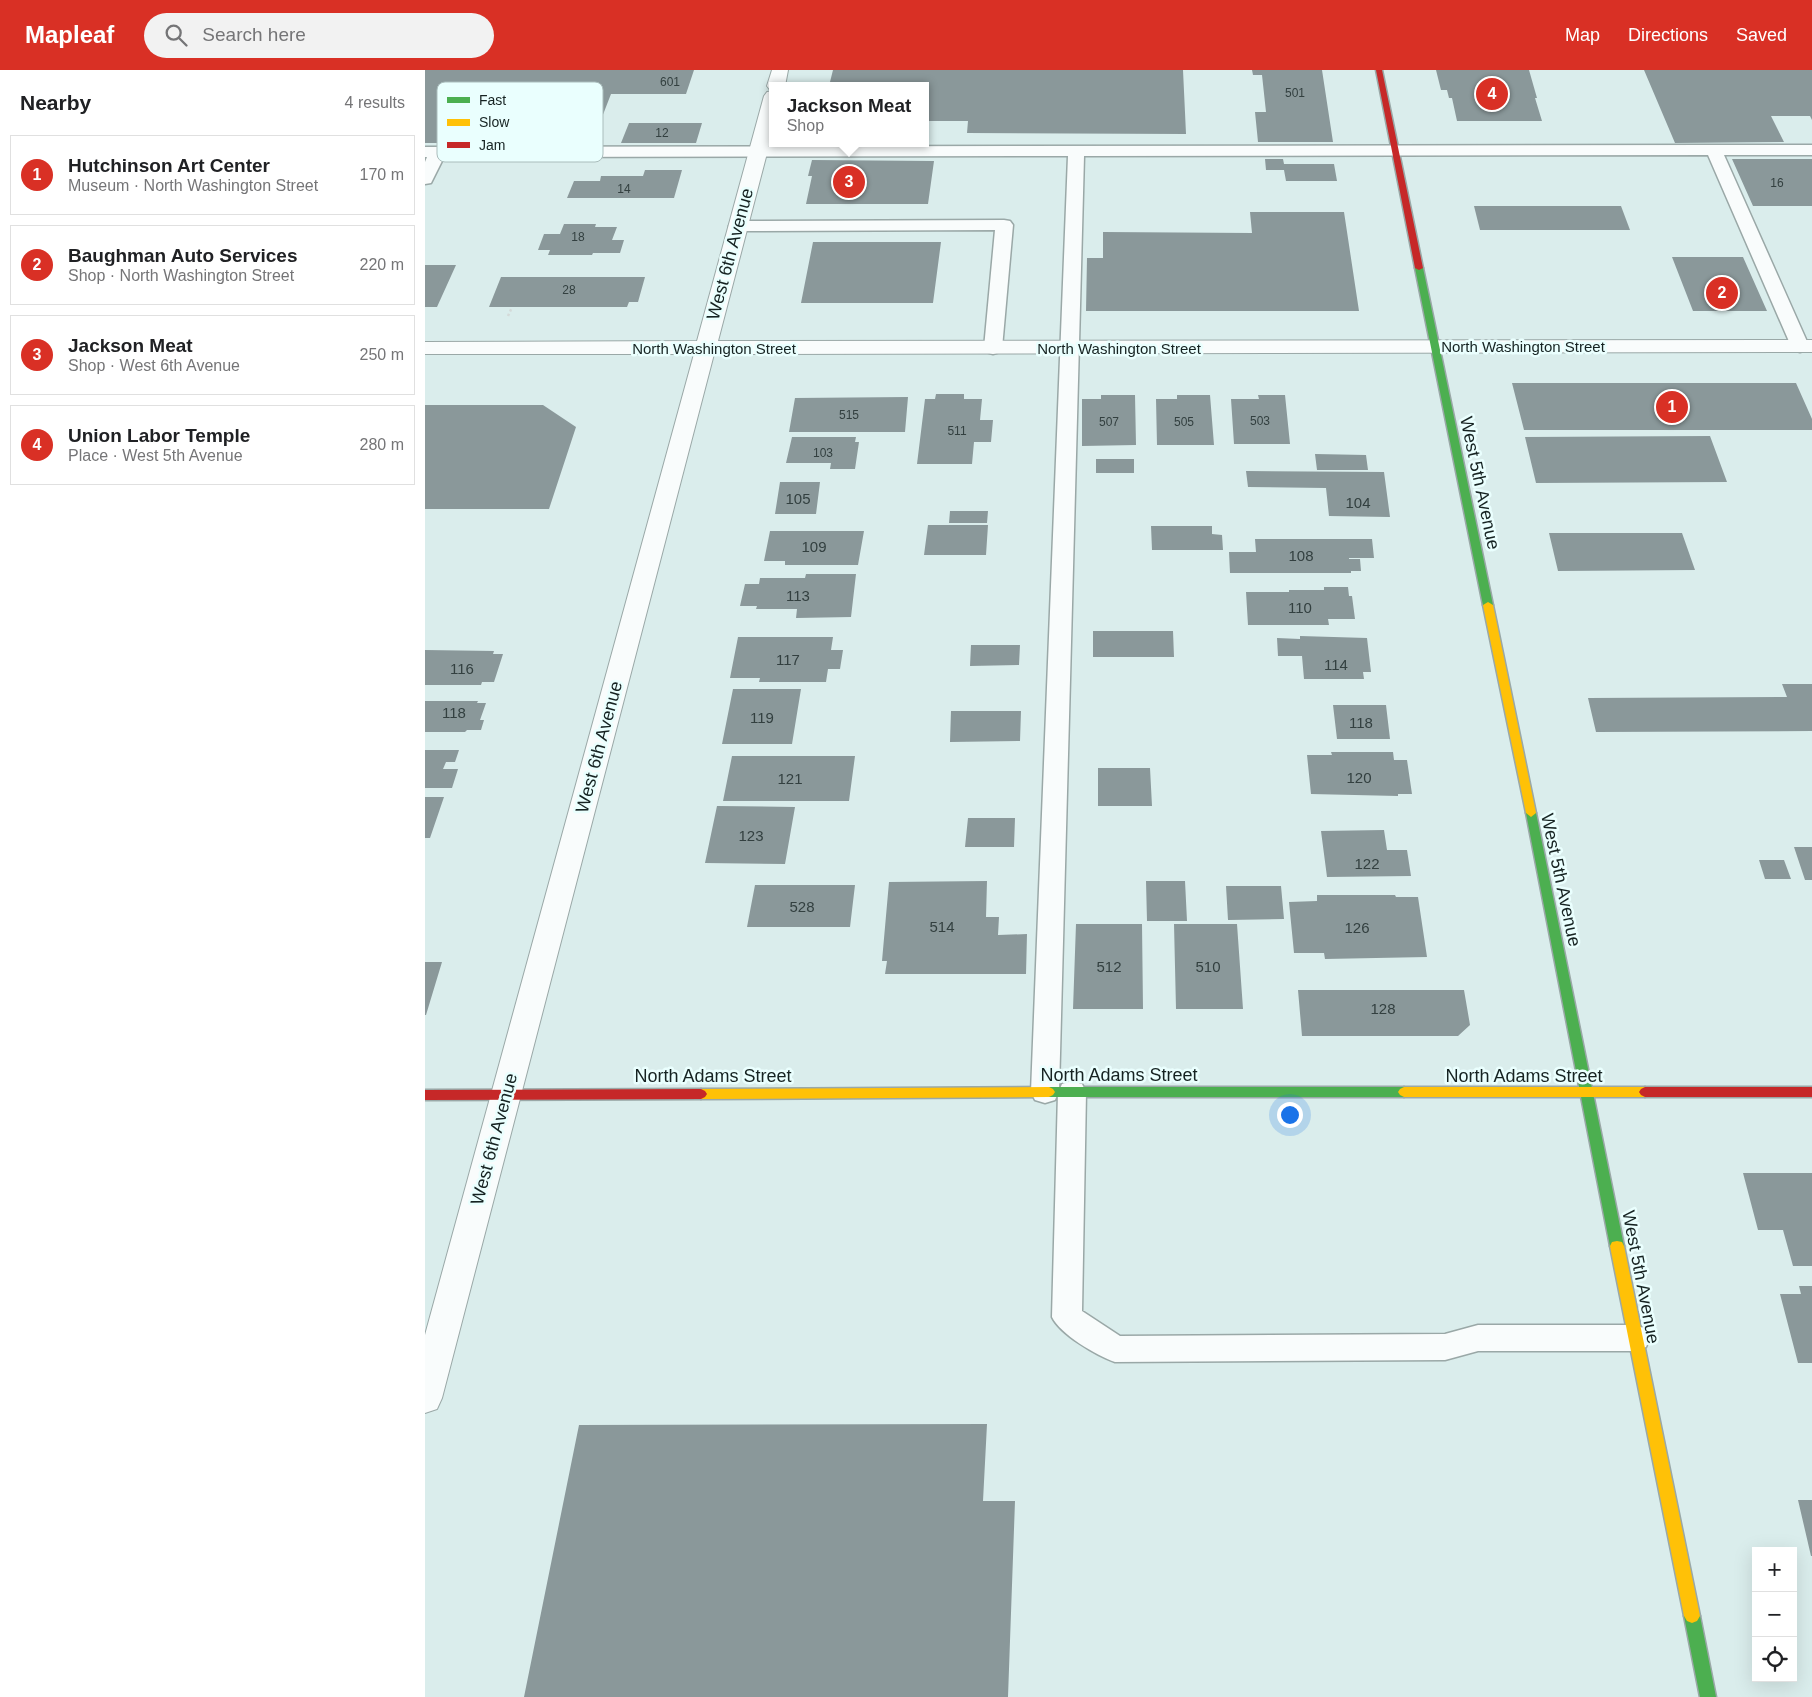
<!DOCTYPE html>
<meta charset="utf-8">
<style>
body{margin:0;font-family:Helvetica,sans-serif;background:#f2f2f2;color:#202124}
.controls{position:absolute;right:15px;bottom:15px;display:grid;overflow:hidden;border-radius:0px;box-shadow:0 5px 20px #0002}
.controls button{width:45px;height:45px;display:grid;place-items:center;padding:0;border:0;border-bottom:1px solid #e0e0e0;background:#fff;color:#202124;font:25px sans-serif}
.you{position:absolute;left:864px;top:1044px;width:18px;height:18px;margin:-12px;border:4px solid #fff;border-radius:50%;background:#1a73e8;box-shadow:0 0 0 8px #1a73e833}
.badge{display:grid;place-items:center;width:32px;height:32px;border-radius:50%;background:#d93025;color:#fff;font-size:16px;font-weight:700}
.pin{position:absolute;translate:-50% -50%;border:2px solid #fff;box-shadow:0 1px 5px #0006}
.popup{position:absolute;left:344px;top:12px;width:160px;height:65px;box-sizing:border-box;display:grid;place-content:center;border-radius:0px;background:#fff;filter:drop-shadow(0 1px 4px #0005);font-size:16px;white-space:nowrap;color:#757577}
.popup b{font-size:19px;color:#202124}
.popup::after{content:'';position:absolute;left:50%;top:100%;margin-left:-10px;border:10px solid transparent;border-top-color:#fff}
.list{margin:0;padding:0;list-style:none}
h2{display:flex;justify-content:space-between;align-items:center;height:65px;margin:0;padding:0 20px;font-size:21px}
h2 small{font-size:16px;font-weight:400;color:#757577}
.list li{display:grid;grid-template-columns:32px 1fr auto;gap:15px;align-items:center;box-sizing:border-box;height:80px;margin:0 10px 10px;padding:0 10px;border:1px solid #e0e0e0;border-radius:0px}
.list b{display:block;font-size:19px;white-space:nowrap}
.list p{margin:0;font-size:16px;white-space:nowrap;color:#757577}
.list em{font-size:16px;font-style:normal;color:#757577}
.icon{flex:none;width:28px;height:28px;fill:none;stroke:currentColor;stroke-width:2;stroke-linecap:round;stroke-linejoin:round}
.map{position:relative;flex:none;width:1387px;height:1627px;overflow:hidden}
header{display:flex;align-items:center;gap:30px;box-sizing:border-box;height:70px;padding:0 25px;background:#d93025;color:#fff}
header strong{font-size:24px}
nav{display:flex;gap:28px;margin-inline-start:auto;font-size:18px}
.search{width:350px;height:45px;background:#f2f2f2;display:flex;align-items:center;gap:12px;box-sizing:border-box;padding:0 18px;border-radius:28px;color:#757577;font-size:19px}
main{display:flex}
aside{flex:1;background:#fff}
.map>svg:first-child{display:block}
.building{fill:#8a989a}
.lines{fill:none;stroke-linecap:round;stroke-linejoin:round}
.lane-casing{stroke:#9aa8a7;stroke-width:3}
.street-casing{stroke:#9aa8a7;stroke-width:2}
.fast-casing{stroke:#9aa8a7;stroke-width:3}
.slow-casing{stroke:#9aa8a7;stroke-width:3}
.jam-casing{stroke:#9aa8a7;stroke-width:3}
.path{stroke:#d4dad9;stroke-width:2.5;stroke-dasharray:2.5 2.5;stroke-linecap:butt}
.lane{fill:#f9fcfc;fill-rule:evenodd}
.street{fill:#f9fcfc;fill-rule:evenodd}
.fast{fill:#4caf50;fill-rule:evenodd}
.slow{fill:#ffc107;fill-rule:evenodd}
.jam{fill:#c62828;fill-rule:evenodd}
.labels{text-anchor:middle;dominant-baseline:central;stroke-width:5;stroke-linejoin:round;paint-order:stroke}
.far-number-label{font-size:12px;fill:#334040}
.far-street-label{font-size:15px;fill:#162322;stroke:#eafffe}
.number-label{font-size:15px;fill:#334040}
.street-label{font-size:18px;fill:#162322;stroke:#eafffe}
.key{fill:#eafffe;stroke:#aabdbc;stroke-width:1}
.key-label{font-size:14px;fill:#162322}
</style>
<header>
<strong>Mapleaf</strong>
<div class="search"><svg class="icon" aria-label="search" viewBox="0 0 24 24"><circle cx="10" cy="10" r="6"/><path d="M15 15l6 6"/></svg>Search here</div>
<nav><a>Map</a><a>Directions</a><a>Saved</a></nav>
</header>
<main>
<aside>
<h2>Nearby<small>4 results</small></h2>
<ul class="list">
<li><span class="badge">1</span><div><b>Hutchinson Art Center</b><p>Museum · North Washington Street</p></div><em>170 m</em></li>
<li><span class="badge">2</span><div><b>Baughman Auto Services</b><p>Shop · North Washington Street</p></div><em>220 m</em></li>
<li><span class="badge">3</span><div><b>Jackson Meat</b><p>Shop · West 6th Avenue</p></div><em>250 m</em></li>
<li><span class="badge">4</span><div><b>Union Labor Temple</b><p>Place · West 5th Avenue</p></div><em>280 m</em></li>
</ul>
</aside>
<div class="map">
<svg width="1387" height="1627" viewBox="0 0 1387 1627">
<rect width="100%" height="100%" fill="#daedec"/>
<path class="building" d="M0,0H269L261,24H186L167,73H0Z
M408,0H758L761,64L542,63L543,51H500V16H404Z
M827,0H897L908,72H833L830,42H841L837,5H828Z
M1011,0H1104L1112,28H1110L1117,51H1032L1027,28H1024L1022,20H1016Z
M1219,0H1387V50L1385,46H1346L1359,72L1250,73Z
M204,53H277L271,73H196Z
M840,89H858L859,94H909L912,111H861L859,100H841Z
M1307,89H1387V136H1328Z
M387,90L509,91L503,134H381L387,106H383Z
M220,100H257L249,128H142L149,111H175L176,106H218Z
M1049,136H1196L1205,160H1055Z
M825,142H919L934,241H661L662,188H678V162L827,163Z
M139,154H171L170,157H192L187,170H199L195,183H168L167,185H123L125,180H113L119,164H135Z
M388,172H516L508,233H376Z
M1247,187H1318L1342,241H1268Z
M0,195H31L12,237H0Z
M76,207H220L213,232H204L202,237H64Z
M1087,313H1371L1387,349V360H1099Z
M511,324H539V329H557L555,350H568L566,372H549L547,394H492L500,329H510Z
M676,325H710L711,375L657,376V329H676Z
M752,325H785L789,375H732L731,329H752Z
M833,325H860L865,374H809L806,329H834Z
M483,327L480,362H364L370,328Z
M0,335H118L151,357L124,439H0Z
M1285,366L1302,412L1111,413L1100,367Z
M367,367H431L430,372H434L430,399H405L406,393H361Z
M890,384L941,385L943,400H892Z
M671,389H709V403H671Z
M821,401L959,402L965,447L904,446L901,418L823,417Z
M355,412H395L391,444H350Z
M525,441H563L562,453H524Z
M503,455H563L561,485H499Z
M726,456H787V464L797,465L798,480H727Z
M345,461H439L433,495H360V491H339Z
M1124,463H1257L1270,500L1133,501Z
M830,469H947L949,488H924V489H935L936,501H926V503H805L804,482H831Z
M381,504H431L426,547L371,548L372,539H331L332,536H315L320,514H334L335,508H380Z
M899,517H923L924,526H927L930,549H903L904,555H823L821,522H864V520H899Z
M668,561H748L749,587H668Z
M875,566L942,568L946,602H938L939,609H879L877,586H853L852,568L875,569Z
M313,567H408L406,580H418L415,599H403L401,612H334L335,608H305Z
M546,575H595L594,595L545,596Z
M0,580L69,581L68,584H78L69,612H57L56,615H0Z
M1357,614H1387V661L1171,662L1163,628L1362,627Z
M308,619H376L367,674H297Z
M0,631H53L52,633H61L55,650H59L56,660H42L40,662H0Z
M908,635H961L965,669H912Z
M526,641H596L595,671L525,672Z
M0,680H34L30,692H21L18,699H33L27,718H0Z
M906,682H968L969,690H982L987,724H973V726L886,724L882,685H907Z
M307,686H430L424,731H298Z
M673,698H725L727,736H673Z
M0,727H19L5,768H0Z
M292,736L370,737L360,794L280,793Z
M543,748H590L589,777H540Z
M959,760L962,780H982L986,806L902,807L896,761Z
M1369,777H1387V810H1380Z
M1334,790H1359L1366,809H1340Z
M562,811L561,847H574L573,865L602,864L601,904H460L462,891H457L464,812Z
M721,811H760L762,851H722Z
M330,815H430L425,857H322Z
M801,816H856L859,849L803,850Z
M892,825H970L971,827H993L1002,887L900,889L899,883H869L864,832L892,831Z
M651,854H717L718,939H648Z
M749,854H812L818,939H751Z
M0,892H17L1,945H0Z
M873,920H1039L1045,955L1033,966H877Z
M1318,1103H1387V1196H1368L1358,1160H1333Z
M1374,1216H1387V1293H1373L1355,1224H1376Z
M562,1354L558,1431H590L583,1627H99L154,1355Z
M1373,1430H1387V1486H1386Z"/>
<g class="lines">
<defs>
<path id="lane" d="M1288,75H1387V85H1299L1384,276L1382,280L1375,282L1368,280L1366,276L1283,85L659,86L634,1021L637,1014L647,1011L657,1014L661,1022L657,1241L695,1266L1020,1264L1053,1255H1210L1221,1259L1225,1268L1221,1277L1210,1281H1053L1020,1290L690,1292C672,1286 635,1264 627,1247L633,1023L630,1030L620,1033L610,1030L606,1022L643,86L19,87L6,113L0,114V92L2,87H0V77Z
M579,150L585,151L588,155L577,278L575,282L568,284L561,282L559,278L570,160L313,161L307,160L304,156L307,152L313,151Z"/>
<path id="street" d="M347,0H363L360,16H348V20H345L342,16Z
M348,21V60L293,271L1387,270V282L289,284L17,1328L12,1339L0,1343V1265L269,284H0V272L272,271L339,26L342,22Z"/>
<path id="fast" d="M991,196L998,198L1068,535L1063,538L1058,535L990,198Z
M1106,739L1111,743L1199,1176L1197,1180L1192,1181L1187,1180L1185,1176L1101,743Z
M624,1017H979L983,1019L985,1022L983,1025L979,1027H624L620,1025L618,1022L620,1019Z
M1267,1539L1272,1541L1275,1546L1291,1627H1275L1259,1546L1262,1541Z"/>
<path id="slow" d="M1063,532L1068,535L1111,743L1106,747L1101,743L1058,535Z
M624,1017L628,1019L630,1022L628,1025L624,1027L276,1029L272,1027L270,1024L272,1021L276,1019Z
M979,1017H1220L1224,1019L1226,1022L1224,1025L1220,1027H979L975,1025L973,1022L975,1019Z
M1192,1171L1197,1172L1199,1176L1275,1546L1272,1551L1267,1553L1262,1551L1259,1546L1185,1176L1187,1172Z"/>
<path id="jam" d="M951,0H957L998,198L994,200L990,198Z
M1220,1017H1387V1027H1220L1216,1025L1214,1022L1216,1019Z
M276,1019L280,1021L282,1024L280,1027L276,1029L0,1030V1020Z"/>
</defs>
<use href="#lane" class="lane-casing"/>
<use href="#street" class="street-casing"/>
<use href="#fast" class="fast-casing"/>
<use href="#slow" class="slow-casing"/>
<use href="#jam" class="jam-casing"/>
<path class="path" d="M83,246L87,237"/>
<use href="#lane" class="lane"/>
<use href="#street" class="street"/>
<use href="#fast" class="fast"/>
<use href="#slow" class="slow"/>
<use href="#jam" class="jam"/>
</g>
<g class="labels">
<g class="far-number-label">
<text x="245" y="12">601</text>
<text x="870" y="23">501</text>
<text x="237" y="63">12</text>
<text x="1352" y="113">16</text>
<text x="199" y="119">14</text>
<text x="153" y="167">18</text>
<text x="144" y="220">28</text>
<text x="424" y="345">515</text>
<text x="835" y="351">503</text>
<text x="684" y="352">507</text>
<text x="759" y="352">505</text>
<text x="532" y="361">511</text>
<text x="398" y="383">103</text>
</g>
<g class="far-street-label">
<text x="1098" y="276">North Washington Street</text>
<text x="289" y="278">North Washington Street</text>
<text x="694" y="278">North Washington Street</text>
</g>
<g class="number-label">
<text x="373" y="428">105</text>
<text x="933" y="432">104</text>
<text x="389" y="476">109</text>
<text x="876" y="485">108</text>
<text x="373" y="525">113</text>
<text x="875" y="537">110</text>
<text x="363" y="589">117</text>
<text x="911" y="594">114</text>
<text x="37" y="598">116</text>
<text x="29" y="642">118</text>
<text x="337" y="647">119</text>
<text x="936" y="652">118</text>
<text x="934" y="707">120</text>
<text x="365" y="708">121</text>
<text x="326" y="765">123</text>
<text x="942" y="793">122</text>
<text x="377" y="836">528</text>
<text x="517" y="856">514</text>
<text x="932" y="857">126</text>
<text x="684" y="896">512</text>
<text x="783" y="896">510</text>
<text x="958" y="938">128</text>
</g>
<g class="street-label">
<text transform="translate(305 184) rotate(-75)">West 6th Avenue</text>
<text transform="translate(1055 413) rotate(78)">West 5th Avenue</text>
<text transform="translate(174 677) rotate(-75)">West 6th Avenue</text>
<text transform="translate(1136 810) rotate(78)">West 5th Avenue</text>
<text x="694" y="1005">North Adams Street</text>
<text x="288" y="1006">North Adams Street</text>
<text x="1099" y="1006">North Adams Street</text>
<text transform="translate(69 1069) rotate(-75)">West 6th Avenue</text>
<text transform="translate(1216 1207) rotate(79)">West 5th Avenue</text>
</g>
</g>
<rect x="12" y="12" width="166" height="80" rx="8" class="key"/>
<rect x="22" y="27" width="23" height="6" fill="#4caf50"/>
<rect x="22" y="49" width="23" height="7" fill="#ffc107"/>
<rect x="22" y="72" width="23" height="6" fill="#c62828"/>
<g class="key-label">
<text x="54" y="35">Fast</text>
<text x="54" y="57">Slow</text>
<text x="54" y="80">Jam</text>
</g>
</svg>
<div class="controls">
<button>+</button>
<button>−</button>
<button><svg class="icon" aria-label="locate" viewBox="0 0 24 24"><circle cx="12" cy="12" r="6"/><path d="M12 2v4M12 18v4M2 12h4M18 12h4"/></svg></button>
</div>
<div class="you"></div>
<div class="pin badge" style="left:1247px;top:337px">1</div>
<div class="pin badge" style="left:1297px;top:223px">2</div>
<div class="pin badge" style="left:424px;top:112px">3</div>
<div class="popup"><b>Jackson Meat</b>Shop</div>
<div class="pin badge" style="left:1067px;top:24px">4</div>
</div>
</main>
